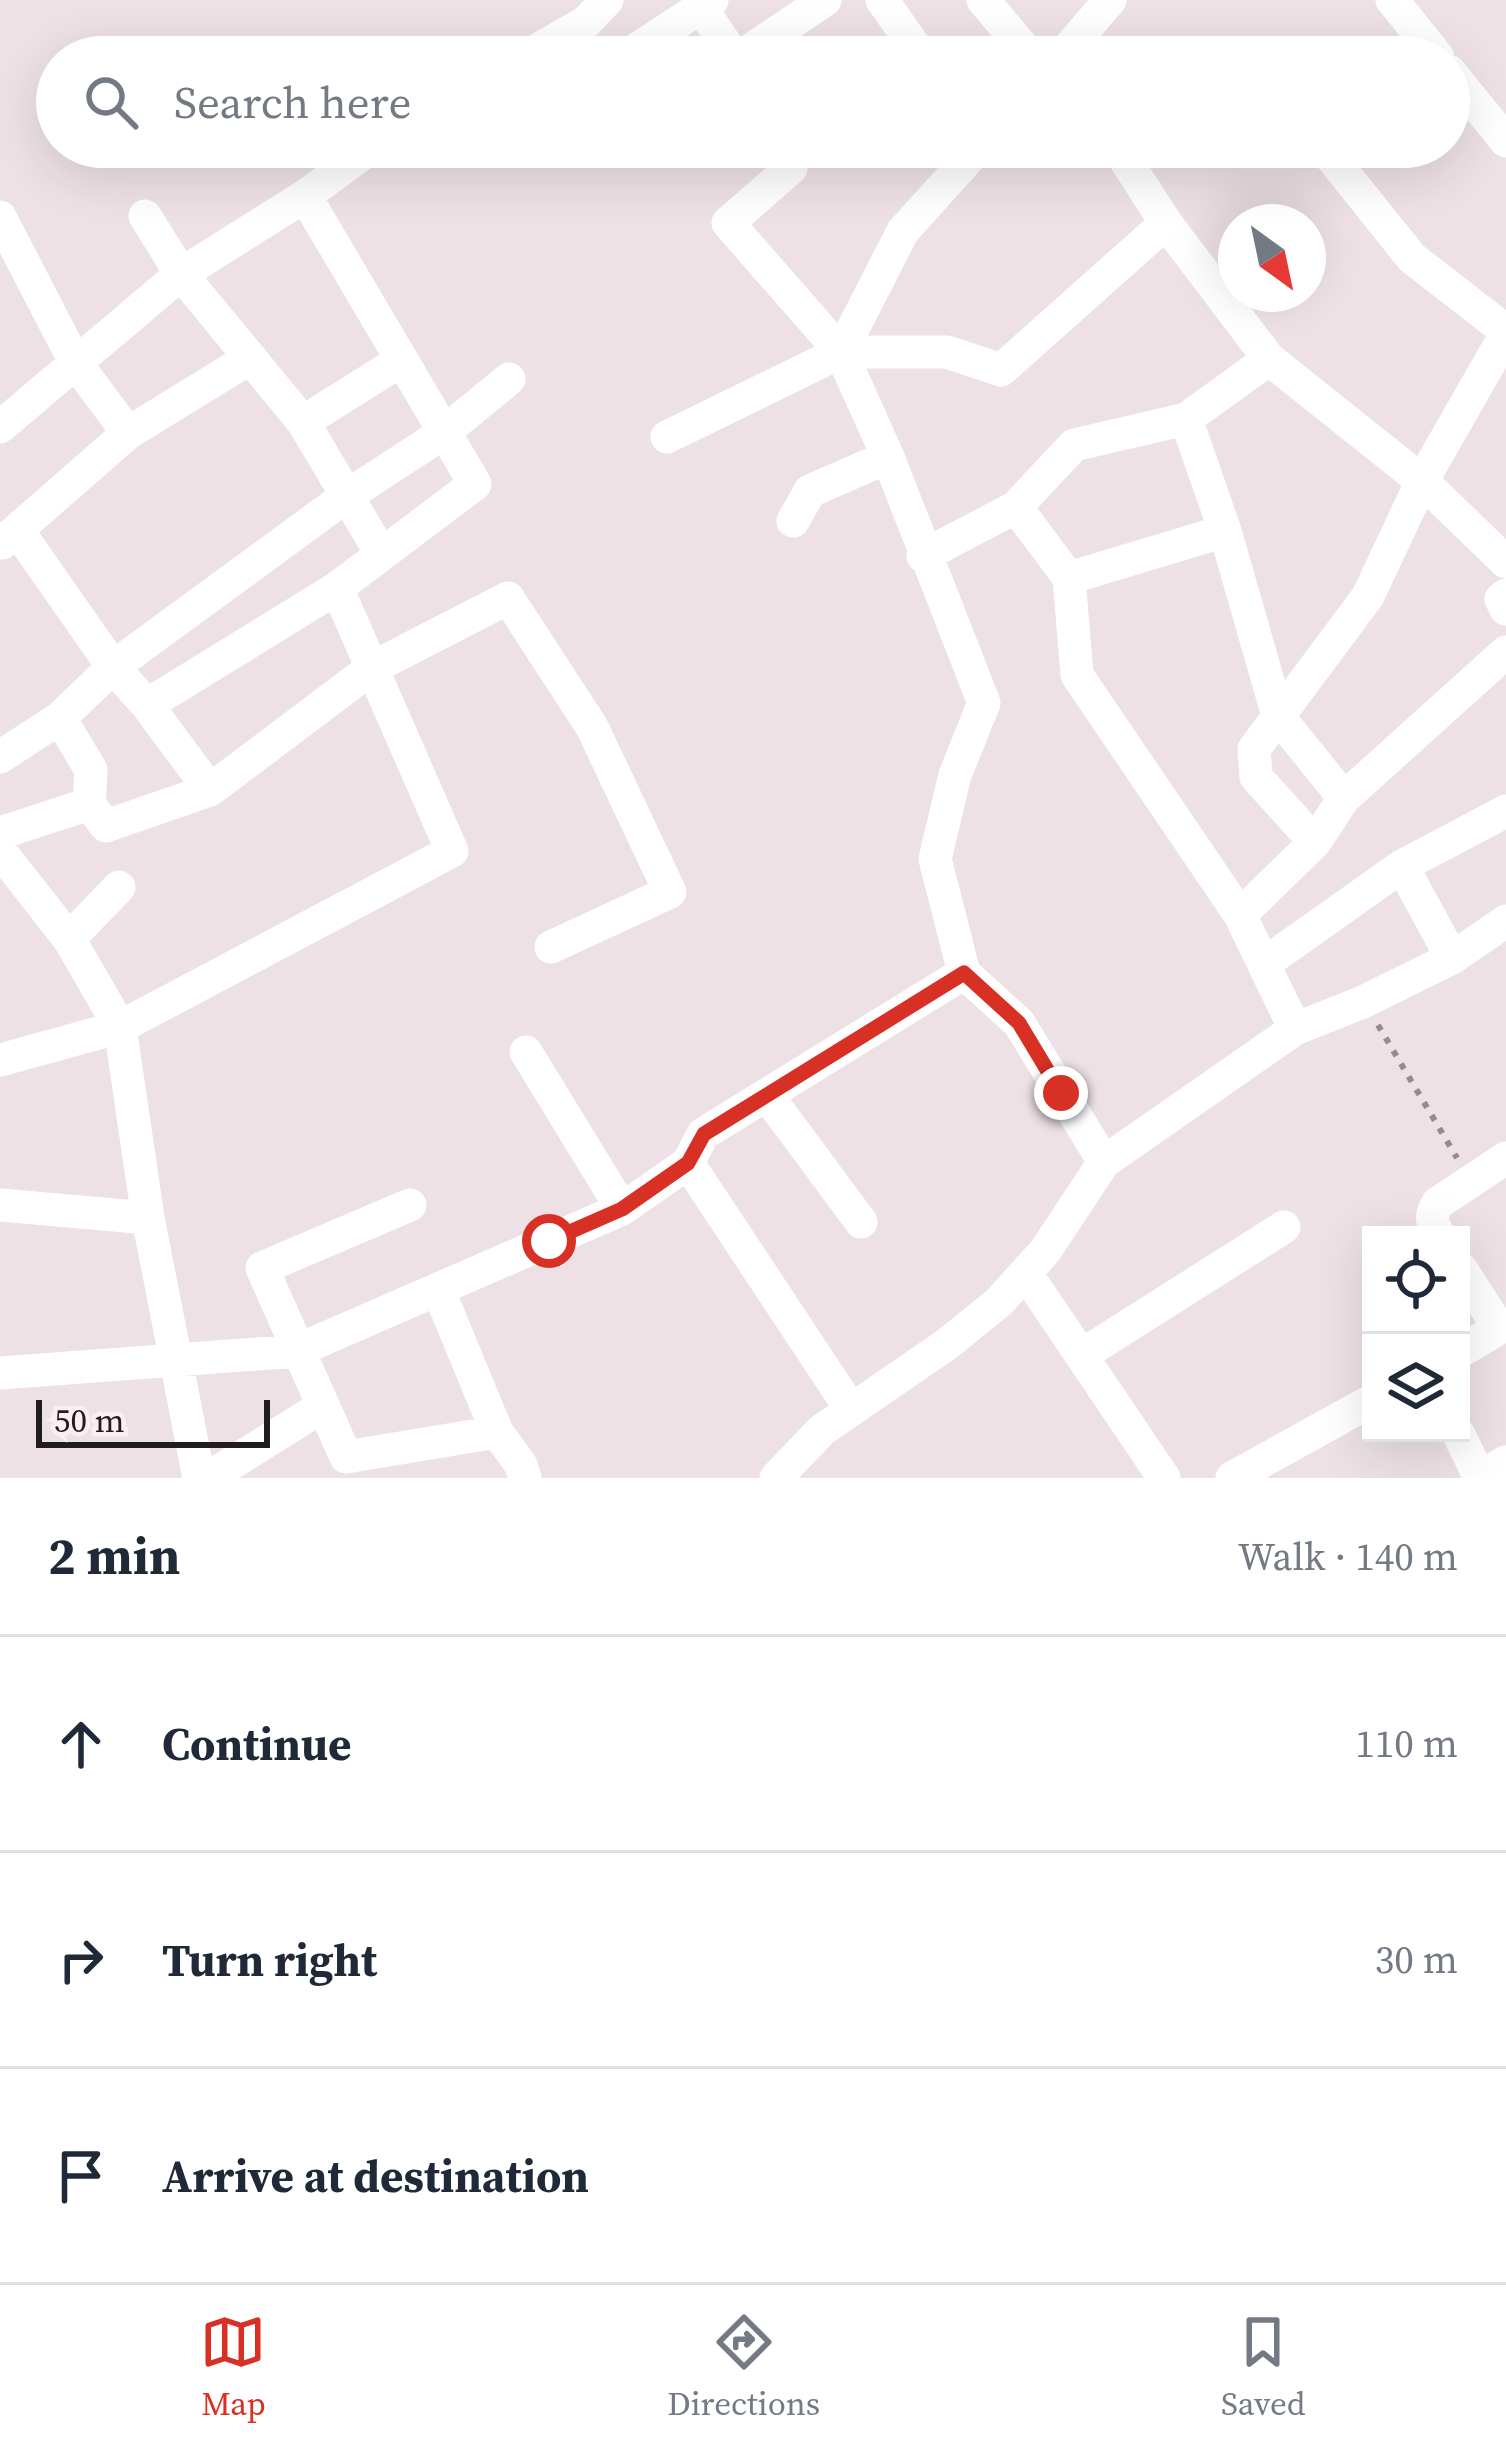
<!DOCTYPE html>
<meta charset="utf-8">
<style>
body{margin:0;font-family:"Source Serif 4",serif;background:#f6f6f7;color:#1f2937}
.controls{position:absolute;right:36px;bottom:36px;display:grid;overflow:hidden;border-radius:0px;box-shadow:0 12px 48px #0002}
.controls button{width:108px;height:108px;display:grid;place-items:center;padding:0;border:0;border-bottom:3px solid #e0e1e3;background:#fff;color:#1f2937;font:60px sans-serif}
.compass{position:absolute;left:1218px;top:204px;width:108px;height:108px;border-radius:50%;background:#fff;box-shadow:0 12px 48px #0002;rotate:147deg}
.scale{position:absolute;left:36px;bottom:30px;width:234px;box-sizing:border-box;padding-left:12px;border:6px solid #211d1f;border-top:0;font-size:33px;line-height:42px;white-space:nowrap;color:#211d1f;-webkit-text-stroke:9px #faeef2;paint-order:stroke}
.stop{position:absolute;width:36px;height:36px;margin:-27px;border:9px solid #d93025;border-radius:50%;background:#fff}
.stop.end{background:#d93025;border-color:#fff;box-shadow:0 3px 12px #0008}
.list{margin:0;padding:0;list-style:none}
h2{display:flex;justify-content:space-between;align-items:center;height:156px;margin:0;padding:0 48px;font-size:51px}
h2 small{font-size:39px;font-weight:400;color:#747a83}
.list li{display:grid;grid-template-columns:78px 1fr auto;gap:36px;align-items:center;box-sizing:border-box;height:216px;padding:0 48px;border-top:3px solid #e0e1e3}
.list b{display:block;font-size:45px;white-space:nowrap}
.list em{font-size:39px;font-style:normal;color:#747a83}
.icon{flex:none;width:66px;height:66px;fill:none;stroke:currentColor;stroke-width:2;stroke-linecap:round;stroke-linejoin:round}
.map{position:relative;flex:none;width:1506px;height:1478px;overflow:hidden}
.search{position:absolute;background:#fff;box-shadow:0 12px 48px #0002;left:36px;right:36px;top:36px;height:132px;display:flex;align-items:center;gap:30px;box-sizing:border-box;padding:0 42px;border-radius:66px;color:#747a83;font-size:45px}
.sheet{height:804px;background:#fff}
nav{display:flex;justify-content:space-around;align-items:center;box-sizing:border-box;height:168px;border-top:3px solid #e0e1e3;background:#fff;font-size:33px;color:#747a83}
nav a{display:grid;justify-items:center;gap:6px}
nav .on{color:#d93025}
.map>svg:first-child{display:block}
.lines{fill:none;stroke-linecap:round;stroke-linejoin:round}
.path{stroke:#948b8e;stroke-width:6;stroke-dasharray:6 9;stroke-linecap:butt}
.street{stroke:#fff;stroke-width:33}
.route{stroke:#d93025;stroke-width:15}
</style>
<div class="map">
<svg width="1506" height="1478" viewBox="0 0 1506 1478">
<rect width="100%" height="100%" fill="#ede1e5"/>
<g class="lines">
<path class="path" d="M1378,1025L1457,1158"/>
<path class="street" d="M882,0L922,57
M983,0L1031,57
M1392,0L1438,57
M701,7L734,57
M525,57L586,22L607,0
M625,57L712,0
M740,57L825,0
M1061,57L1110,0
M1449,71L1506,141
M780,147L791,168L728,223L841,352L888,457L984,703L955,775L935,859L964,973L1019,1023L1104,1162
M1117,147L1166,223L1269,359L1422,481L1506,562
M1323,147L1412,258L1506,331
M145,216L181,274L303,422L381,553
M0,217L75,362L128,433
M841,352L903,231L979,147
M1186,419L1225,531L1278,716L1344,798
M303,422L402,360
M0,427L181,274L305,196L372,147
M667,437L841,352H947L1001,370L1166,223
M1016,507L1069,578L1077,675L1240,915L1295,1029
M793,521L810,491L888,457
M18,531L113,667L147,705L210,790
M2,543L128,433L250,358
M923,556L1016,507L1074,445L1186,419L1269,359
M1069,578L1225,531
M1506,595L1501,599L1506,609
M147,705L337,588L475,484L305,196
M60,718L91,770L89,804L106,826L210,790L372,668L508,598L592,727L670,892L551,947
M0,757L60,718L113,667L345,497L442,434L509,379
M0,833L89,804
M1315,842L1256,777L1254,749L1368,596L1422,481L1506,334
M0,851L69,939L120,1027L148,1218L199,1478
M1402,866L1452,958
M1240,915L1315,842L1344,798L1506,652
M69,939L119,887
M1265,963L1402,866L1506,811
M526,1052L622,1209
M0,1060L120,1027L452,851L337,588
M767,1095L861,1222
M688,1163L850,1408
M0,1205L148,1218
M410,1205L262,1268L346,1457L497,1432
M1439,1235C1431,1223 1430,1215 1438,1203L1506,1158
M1461,1269L1499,1328
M1027,1275L1164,1478
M438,1289L497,1432L521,1465L525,1478
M1461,1351L1506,1324
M1082,1355L1284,1227
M0,1373L296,1351L622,1209L688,1163L703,1134L964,973
M1458,1433L1480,1478
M1479,1477L1506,1462
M208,1478L323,1406
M776,1478L822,1430L947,1344L999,1302L1045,1251L1104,1162L1295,1029L1363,1002L1452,958L1506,921
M1232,1478L1371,1401"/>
</g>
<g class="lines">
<path class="route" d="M549,1241L622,1209L688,1163L704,1134L964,973L1019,1023L1061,1093"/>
</g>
</svg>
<div class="controls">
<button><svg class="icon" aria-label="locate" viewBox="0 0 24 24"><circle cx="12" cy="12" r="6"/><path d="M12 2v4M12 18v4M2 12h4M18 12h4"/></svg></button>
<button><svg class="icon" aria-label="layers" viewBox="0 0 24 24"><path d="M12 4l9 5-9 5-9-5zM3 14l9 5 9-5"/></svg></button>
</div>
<svg class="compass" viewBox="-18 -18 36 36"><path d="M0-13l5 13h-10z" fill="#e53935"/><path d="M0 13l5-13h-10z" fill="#747a83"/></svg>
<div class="scale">50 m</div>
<div class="stop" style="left:549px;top:1241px"></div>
<div class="stop end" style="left:1061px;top:1093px"></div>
<div class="search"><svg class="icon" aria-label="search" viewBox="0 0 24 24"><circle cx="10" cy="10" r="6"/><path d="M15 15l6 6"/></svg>Search here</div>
</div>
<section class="sheet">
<h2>2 min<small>Walk · 140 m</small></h2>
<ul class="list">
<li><svg class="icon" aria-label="ahead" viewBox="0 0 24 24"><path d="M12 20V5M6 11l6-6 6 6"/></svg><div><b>Continue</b></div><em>110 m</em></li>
<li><svg class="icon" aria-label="right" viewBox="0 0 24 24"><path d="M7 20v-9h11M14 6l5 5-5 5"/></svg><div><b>Turn right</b></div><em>30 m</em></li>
<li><svg class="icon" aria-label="arrive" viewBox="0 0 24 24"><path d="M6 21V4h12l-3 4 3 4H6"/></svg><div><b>Arrive at destination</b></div></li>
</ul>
</section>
<nav>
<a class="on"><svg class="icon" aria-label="map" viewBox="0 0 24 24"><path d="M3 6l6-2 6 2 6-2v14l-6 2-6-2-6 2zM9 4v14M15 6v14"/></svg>Map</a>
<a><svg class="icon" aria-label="directions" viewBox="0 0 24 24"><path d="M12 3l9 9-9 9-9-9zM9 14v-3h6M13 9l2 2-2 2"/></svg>Directions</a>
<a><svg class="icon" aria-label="saved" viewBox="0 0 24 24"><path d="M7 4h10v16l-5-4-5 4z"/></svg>Saved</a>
</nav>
